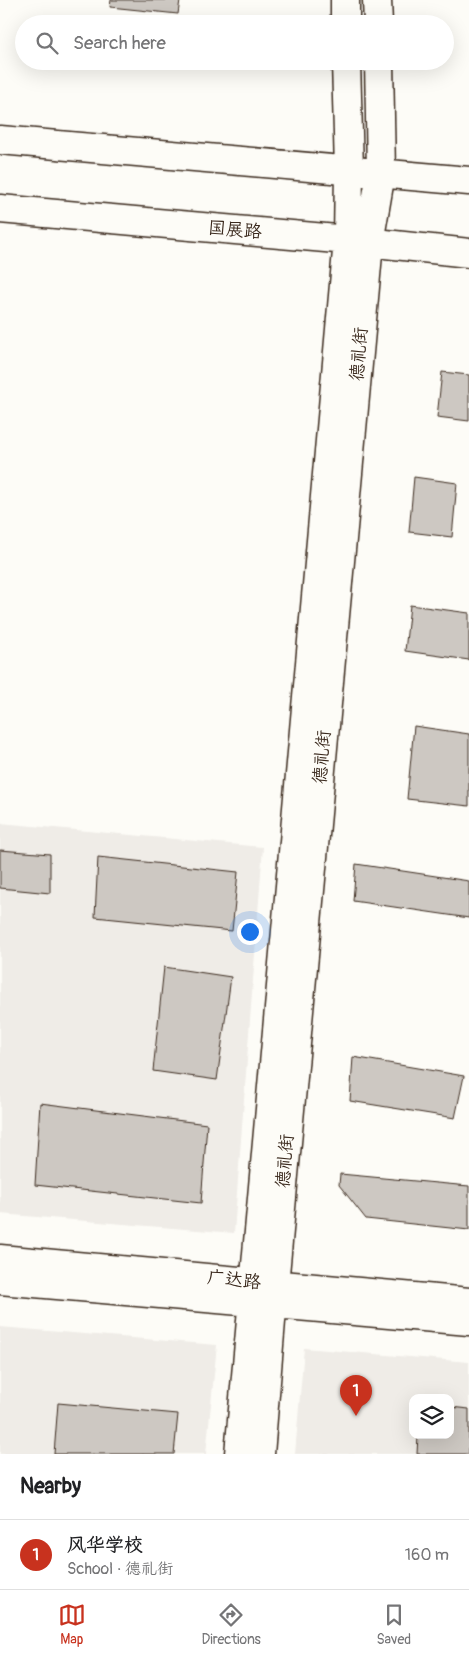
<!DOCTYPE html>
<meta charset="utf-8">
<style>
body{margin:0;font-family:Pangolin,"LXGW WenKai TC",sans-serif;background:#f6f6f6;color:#202124}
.controls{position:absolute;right:15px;bottom:15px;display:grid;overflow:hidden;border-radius:10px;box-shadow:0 5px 20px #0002}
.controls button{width:45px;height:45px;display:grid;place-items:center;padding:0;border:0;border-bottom:1px solid #e0e0e0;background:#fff;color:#202124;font:25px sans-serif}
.you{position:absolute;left:249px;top:931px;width:18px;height:18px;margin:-12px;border:4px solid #fff;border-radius:50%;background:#1a73e8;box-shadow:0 0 0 8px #1a73e833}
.badge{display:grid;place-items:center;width:32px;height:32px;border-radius:50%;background:#c8321e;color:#fff;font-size:16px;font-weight:700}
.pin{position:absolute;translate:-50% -41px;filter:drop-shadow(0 1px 2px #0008)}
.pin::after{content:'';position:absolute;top:26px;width:18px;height:15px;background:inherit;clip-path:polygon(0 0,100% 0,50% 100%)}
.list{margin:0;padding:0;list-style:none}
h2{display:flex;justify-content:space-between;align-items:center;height:65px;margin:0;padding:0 20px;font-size:21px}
h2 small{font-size:16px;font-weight:400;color:#757577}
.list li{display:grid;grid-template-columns:32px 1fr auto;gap:15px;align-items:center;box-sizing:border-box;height:70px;padding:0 20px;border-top:1px solid #e0e0e0}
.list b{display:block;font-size:19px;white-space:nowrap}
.list p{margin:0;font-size:16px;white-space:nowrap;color:#757577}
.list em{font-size:16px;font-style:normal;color:#757577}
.icon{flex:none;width:28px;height:28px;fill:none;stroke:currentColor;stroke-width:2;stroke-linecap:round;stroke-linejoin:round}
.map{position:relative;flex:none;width:469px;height:1454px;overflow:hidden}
.search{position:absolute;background:#fff;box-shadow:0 5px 20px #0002;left:15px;right:15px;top:15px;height:55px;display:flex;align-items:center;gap:12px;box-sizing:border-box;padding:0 18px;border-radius:28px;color:#757577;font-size:19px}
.sheet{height:135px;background:#fff}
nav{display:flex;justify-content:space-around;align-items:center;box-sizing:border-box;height:70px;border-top:1px solid #e0e0e0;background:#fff;font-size:14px;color:#757577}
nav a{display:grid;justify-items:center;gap:2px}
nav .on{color:#c8321e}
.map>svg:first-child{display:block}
.built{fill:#efece7;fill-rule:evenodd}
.building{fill:#cdc8c2;stroke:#3b2a1e}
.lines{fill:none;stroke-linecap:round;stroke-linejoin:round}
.secondary-casing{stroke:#3b2a1e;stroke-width:31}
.secondary{stroke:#fdfcf7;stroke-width:28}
.labels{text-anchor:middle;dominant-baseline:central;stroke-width:5;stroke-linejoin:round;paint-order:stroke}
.street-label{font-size:18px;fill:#3b2a1e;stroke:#fdfcf7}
</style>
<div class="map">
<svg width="469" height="1454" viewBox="0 0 469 1454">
<rect width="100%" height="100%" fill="#fdfcf7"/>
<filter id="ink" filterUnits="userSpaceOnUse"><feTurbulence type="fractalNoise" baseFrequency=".02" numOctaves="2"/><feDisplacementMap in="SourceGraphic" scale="10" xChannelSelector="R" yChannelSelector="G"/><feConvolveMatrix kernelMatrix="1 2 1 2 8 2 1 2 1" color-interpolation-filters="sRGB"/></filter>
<g filter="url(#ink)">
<path class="built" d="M0,823L263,847L234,1233L0,1214Z
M0,1327L217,1345L206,1454H0Z
M304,1348L469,1362V1454H295ZM413,1398H450V1435H413Z"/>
<path class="building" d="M111,0H180L178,14L110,7Z
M442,372L469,375V421L437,417Z
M414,477L457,483L452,537L409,532Z
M410,605L469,613V660L405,651Z
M414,726L469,734V806L407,799Z
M0,850L50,854V893L0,888Z
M98,857L238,872L232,931L95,917Z
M356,864L469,881V918L353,901Z
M164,967L231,977L217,1080L153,1071Z
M353,1057L464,1076L455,1118L350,1101Z
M40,1103L207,1124L201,1203L35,1185Z
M340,1174L469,1186V1230L366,1219L339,1185Z
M58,1403L178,1414L174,1454H54Z
M450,1407L469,1409V1454H417L418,1435H450Z"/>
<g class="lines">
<defs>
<path id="secondary" d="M345,0V24
M377,0L378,24
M0,140L469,181
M0,209L348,240L469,253
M0,1259L469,1302
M0,1280L469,1321
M239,1454L348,240L349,170L346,61
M260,1454L274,1285L369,243L381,173L379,61"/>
</defs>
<use href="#secondary" class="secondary-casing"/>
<use href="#secondary" class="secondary"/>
</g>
</g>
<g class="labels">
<g class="street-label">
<text transform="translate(235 230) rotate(5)">国展路</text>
<text transform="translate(359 354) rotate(-85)">德礼街</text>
<text transform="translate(322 757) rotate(-85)">德礼街</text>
<text transform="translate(285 1161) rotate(-85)">德礼街</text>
<text transform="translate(234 1280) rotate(6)">广达路</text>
</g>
</g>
</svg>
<div class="controls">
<button><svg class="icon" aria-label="layers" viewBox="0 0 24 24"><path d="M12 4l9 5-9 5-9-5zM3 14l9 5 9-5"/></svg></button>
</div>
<div class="you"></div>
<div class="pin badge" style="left:356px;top:1416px">1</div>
<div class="search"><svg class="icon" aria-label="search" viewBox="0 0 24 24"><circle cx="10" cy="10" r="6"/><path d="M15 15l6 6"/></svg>Search here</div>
</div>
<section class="sheet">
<h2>Nearby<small></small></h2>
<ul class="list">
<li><span class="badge">1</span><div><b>风华学校</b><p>School · 德礼街</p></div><em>160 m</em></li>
</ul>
</section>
<nav>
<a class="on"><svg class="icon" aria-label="map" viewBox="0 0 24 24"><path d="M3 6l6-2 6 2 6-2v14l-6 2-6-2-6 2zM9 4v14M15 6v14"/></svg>Map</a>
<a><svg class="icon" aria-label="directions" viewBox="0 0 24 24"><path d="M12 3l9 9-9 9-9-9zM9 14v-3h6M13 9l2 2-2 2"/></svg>Directions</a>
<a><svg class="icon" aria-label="saved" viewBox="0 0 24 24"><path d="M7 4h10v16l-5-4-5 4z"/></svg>Saved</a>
</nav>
